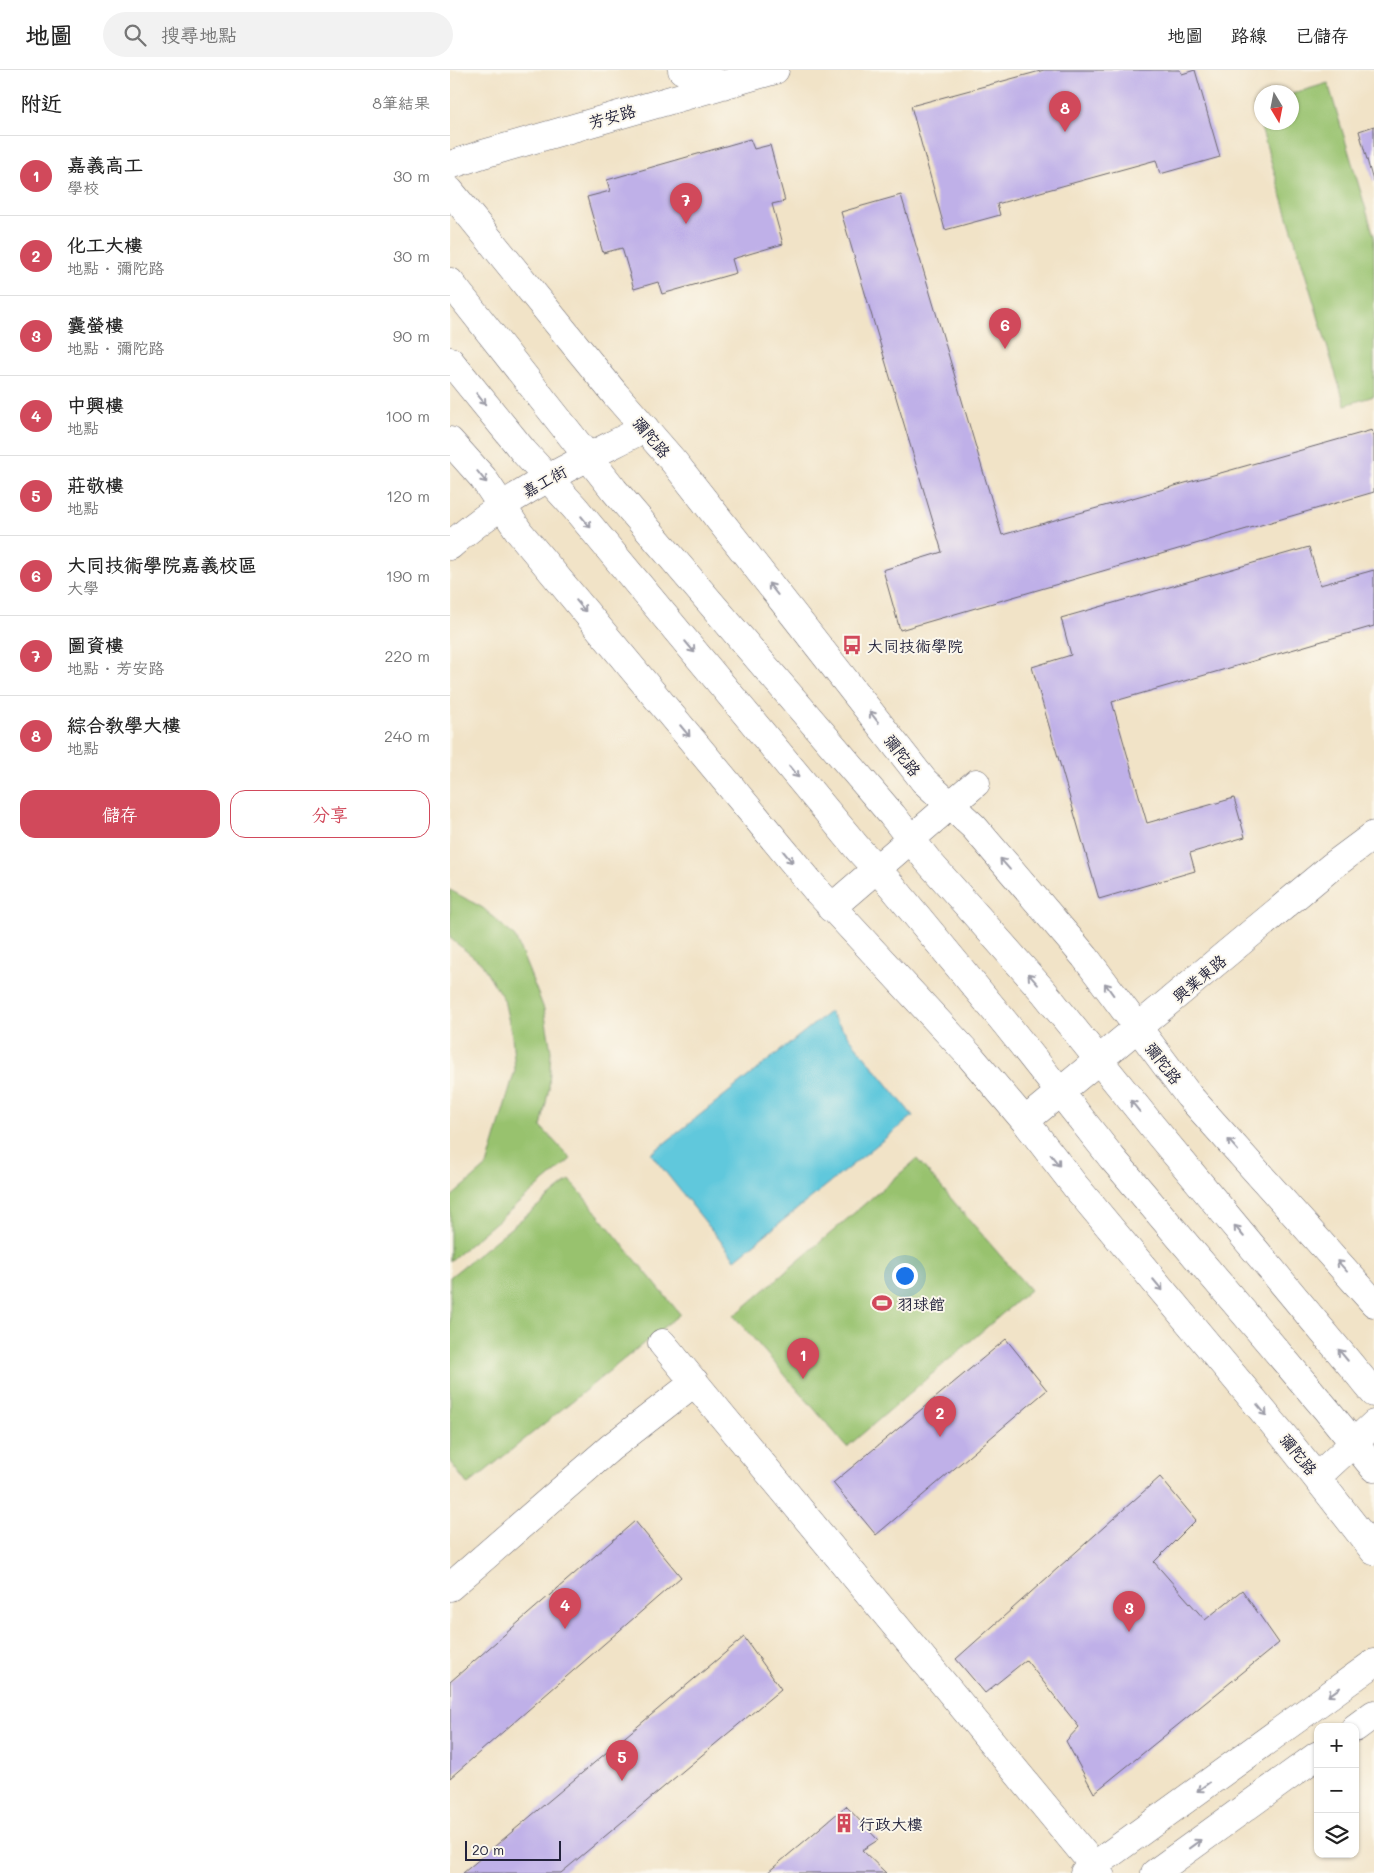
<!DOCTYPE html>
<html lang="zh-TW">
<meta charset="utf-8">
<style>
body{margin:0;font-family:Mali,"LXGW WenKai TC",sans-serif;background:#f2f2f2;color:#222}
.controls{position:absolute;right:15px;bottom:15px;display:grid;overflow:hidden;border-radius:10px;box-shadow:0 1px 4px #0004}
.controls button{width:45px;height:45px;display:grid;place-items:center;padding:0;border:0;border-bottom:1px solid #e0e0e0;background:#fff;color:#222;font:25px sans-serif}
.compass{position:absolute;left:804px;top:15px;width:45px;height:45px;border-radius:50%;background:#fff;box-shadow:0 1px 4px #0004;rotate:170deg}
.scale{position:absolute;left:15px;bottom:12px;width:96px;box-sizing:border-box;padding-left:5px;border:2px solid #22223b;border-top:0;font-size:14px;line-height:18px;white-space:nowrap;color:#22223b;-webkit-text-stroke:4px #fbf7ec;paint-order:stroke}
.you{position:absolute;left:454px;top:1205px;width:18px;height:18px;margin:-12px;border:4px solid #fff;border-radius:50%;background:#1a73e8;box-shadow:0 0 0 8px #1a73e833}
.badge{display:grid;place-items:center;width:32px;height:32px;border-radius:50%;background:#d1495b;color:#fff;font-size:16px;font-weight:700}
.pin{position:absolute;translate:-50% -41px;filter:drop-shadow(0 1px 2px #0008)}
.pin::after{content:'';position:absolute;top:26px;width:18px;height:15px;background:inherit;clip-path:polygon(0 0,100% 0,50% 100%)}
.list{margin:0;padding:0;list-style:none}
h2{display:flex;justify-content:space-between;align-items:center;height:65px;margin:0;padding:0 20px;font-size:21px}
h2 small{font-size:16px;font-weight:400;color:#767676}
.list li{display:grid;grid-template-columns:32px 1fr auto;gap:15px;align-items:center;box-sizing:border-box;height:80px;padding:0 20px;border-top:1px solid #e0e0e0}
.list b{display:block;font-size:19px;white-space:nowrap}
.list p{margin:0;font-size:16px;white-space:nowrap;color:#767676}
.list em{font-size:16px;font-style:normal;color:#767676}
.actions{display:flex;gap:10px;padding:15px 20px}
.actions a{flex:1;padding:11px 0;border:1px solid #d1495b;border-radius:15px;text-align:center;font-size:18px;color:#d1495b}
.actions .main{background:#d1495b;color:#fff}
.icon{flex:none;width:28px;height:28px;fill:none;stroke:currentColor;stroke-width:2;stroke-linecap:round;stroke-linejoin:round}
.map{position:relative;flex:none;width:924px;height:1803px;overflow:hidden}
header{display:flex;align-items:center;gap:30px;box-sizing:border-box;height:70px;padding:0 25px;background:#fff;border-bottom:1px solid #e0e0e0}
header strong{font-size:24px}
nav{display:flex;gap:28px;margin-inline-start:auto;font-size:18px}
.search{width:350px;height:45px;background:#f2f2f2;display:flex;align-items:center;gap:12px;box-sizing:border-box;padding:0 18px;border-radius:28px;color:#767676;font-size:19px}
main{display:flex}
aside{flex:1;background:#fff}
.map>svg:first-child{display:block}
.green{fill:#98c26e;stroke:#5d7254}
.water{fill:#60c8dc;stroke:#41758c}
.building{fill:#bfb0e8}
.lines{fill:none;stroke-linecap:round;stroke-linejoin:round}
.minor-casing{stroke:#6a666c;stroke-width:29}
.minor{stroke:#fff;stroke-width:28}
.oneway{stroke:#9c9ca7}
.labels{text-anchor:middle;dominant-baseline:central;stroke-width:4;stroke-linejoin:round;paint-order:stroke}
.street-label{font-size:16px;fill:#22223b;stroke:#fbf7ec}
.poi-label{font-size:16px;fill:#22223b;stroke:#fbf7ec;text-anchor:start}
</style>
<header>
<strong>地圖</strong>
<div class="search"><svg class="icon" aria-label="search" viewBox="0 0 24 24"><circle cx="10" cy="10" r="6"/><path d="M15 15l6 6"/></svg>搜尋地點</div>
<nav><a>地圖</a><a>路線</a><a>已儲存</a></nav>
</header>
<main>
<aside>
<h2>附近<small>8筆結果</small></h2>
<ul class="list">
<li><span class="badge">1</span><div><b>嘉義高工</b><p>學校</p></div><em>30 m</em></li>
<li><span class="badge">2</span><div><b>化工大樓</b><p>地點 · 彌陀路</p></div><em>30 m</em></li>
<li><span class="badge">3</span><div><b>囊螢樓</b><p>地點 · 彌陀路</p></div><em>90 m</em></li>
<li><span class="badge">4</span><div><b>中興樓</b><p>地點</p></div><em>100 m</em></li>
<li><span class="badge">5</span><div><b>莊敬樓</b><p>地點</p></div><em>120 m</em></li>
<li><span class="badge">6</span><div><b>大同技術學院嘉義校區</b><p>大學</p></div><em>190 m</em></li>
<li><span class="badge">7</span><div><b>圖資樓</b><p>地點 · 芳安路</p></div><em>220 m</em></li>
<li><span class="badge">8</span><div><b>綜合教學大樓</b><p>地點</p></div><em>240 m</em></li>
</ul>
<div class="actions"><a class="main">儲存</a><a>分享</a></div>
</aside>
<div class="map">
<svg width="924" height="1803" viewBox="0 0 924 1803">
<rect width="100%" height="100%" fill="#fbf7ec"/>
<filter id="ink" filterUnits="userSpaceOnUse"><feTurbulence type="fractalNoise" baseFrequency=".02" numOctaves="2"/><feDisplacementMap in="SourceGraphic" scale="10" xChannelSelector="R" yChannelSelector="G"/><feConvolveMatrix kernelMatrix="1 2 1 2 8 2 1 2 1" color-interpolation-filters="sRGB"/></filter>
<filter id="wash" filterUnits="userSpaceOnUse"><feTurbulence type="fractalNoise" baseFrequency=".0096" numOctaves="4" result="noise"/><feDisplacementMap in="SourceGraphic" scale="20" xChannelSelector="R" yChannelSelector="G"/><feGaussianBlur stdDeviation="1.12" result="paint"/><feColorMatrix in="noise" values="0 0 0 0 0 0 0 0 0 0 0 0 0 0 0 0 0 1.4 0 .05"/><feComposite in="paint" operator="in"/></filter>
<g filter="url(#wash)">
<rect width="100%" height="100%" fill="#f1e3c7"/>
<path class="green" d="M878,13L924,166V326L895,335L804,35L811,33L812,52H842V24Z
M0,820L33,838L65,867L79,901L94,939L101,981L99,1018L91,1057L121,1089L0,1191V1128L37,1096L65,1000L62,966L54,930L31,893L0,868Z
M467,1089L580,1220L397,1377L284,1246Z
M120,1110L230,1244L18,1415L0,1392V1207Z"/>
<path class="water" d="M379,942L463,1046L285,1189L201,1084Z"/>
<g id="blocks">
<path class="building" d="M594,0H730L732,4L745,0L770,87L710,104L706,90L547,134L550,145L495,160L461,36Z
M924,56V111H923L909,61Z
M300,69L304,79L320,75L335,131L322,134L333,174L282,189L286,203L212,224L208,212L184,219L172,178L153,183L137,127L160,121L157,110Z
M451,125L552,465L922,360L924,367V422L450,560L433,500L492,482L391,142Z
M859,477L870,515L924,500V556L662,632L697,753L784,728L795,767L740,783L745,801L649,829L582,597L621,585L611,548Z
M556,1269L597,1320L426,1465L383,1413Z
M710,1407L746,1450L704,1492L755,1550L792,1520L829,1573L644,1723L616,1671L629,1657L576,1590L535,1623L506,1589Z
M185,1451L231,1507L0,1708V1612Z
M294,1567L331,1619L111,1803H13Z
M396,1736L428,1770L412,1780L436,1803H317Z"/>
</g>
</g>
<g filter="url(#ink)">
<use href="#blocks" fill-opacity="0" stroke="#6a666c" stroke-width="1"/>
<g class="lines">
<defs>
<path id="minor" d="M232,0L273,15
M0,95L33,84L325,0
M0,121L165,324L224,392L474,711L524,757L635,887L739,1026L924,1233
M0,212L164,420L442,745L478,791L594,922L702,1056L924,1323
M0,291L74,382L125,438L409,780L442,816L556,954L662,1088L876,1339L924,1398
M0,371L33,408L70,463L368,822L519,985L575,1051L626,1117L837,1370L924,1481
M0,476C57,424 128,393 195,358
M381,838L526,713
M575,1051L881,797L924,765
M212,1273L650,1803
M867,1407L924,1354
M0,1517L160,1378L245,1312
M905,1658L924,1644
M634,1803L924,1593
M705,1803L868,1685"/>
</defs>
<use href="#minor" class="minor-casing"/>
<use href="#minor" class="minor"/>
</g>
<defs><path id="oneway-shaft" d="M-6 0H5M1.5-3L5.5 0L1.5 3" fill="none" stroke-width="1.6" stroke-linecap="round" stroke-linejoin="round" transform="scale(1.25)"/></defs>
<g class="oneway">
<use href="#oneway-shaft" transform="translate(31 329) rotate(51)"/>
<use href="#oneway-shaft" transform="translate(32 407) rotate(51)"/>
<use href="#oneway-shaft" transform="translate(136 452) rotate(50)"/>
<use href="#oneway-shaft" transform="translate(323 519) rotate(-128)"/>
<use href="#oneway-shaft" transform="translate(131 536) rotate(50)"/>
<use href="#oneway-shaft" transform="translate(240 577) rotate(50)"/>
<use href="#oneway-shaft" transform="translate(424 647) rotate(-128)"/>
<use href="#oneway-shaft" transform="translate(235 661) rotate(50)"/>
<use href="#oneway-shaft" transform="translate(344 702) rotate(50)"/>
<use href="#oneway-shaft" transform="translate(338 787) rotate(50)"/>
<use href="#oneway-shaft" transform="translate(555 794) rotate(-131)"/>
<use href="#oneway-shaft" transform="translate(583 909) rotate(-131)"/>
<use href="#oneway-shaft" transform="translate(659 919) rotate(-126)"/>
<use href="#oneway-shaft" transform="translate(685 1036) rotate(-129)"/>
<use href="#oneway-shaft" transform="translate(783 1075) rotate(-132)"/>
<use href="#oneway-shaft" transform="translate(605 1090) rotate(52)"/>
<use href="#oneway-shaft" transform="translate(789 1161) rotate(-130)"/>
<use href="#oneway-shaft" transform="translate(892 1196) rotate(-132)"/>
<use href="#oneway-shaft" transform="translate(708 1215) rotate(50)"/>
<use href="#oneway-shaft" transform="translate(893 1285) rotate(-130)"/>
<use href="#oneway-shaft" transform="translate(812 1340) rotate(50)"/>
<use href="#oneway-shaft" transform="translate(884 1622) rotate(144)"/>
<use href="#oneway-shaft" transform="translate(753 1717) rotate(144)"/>
<use href="#oneway-shaft" transform="translate(745 1774) rotate(-36)"/>
</g>
</g>
<defs>
<symbol id="bus-bare" viewBox="-9 -9 18 18"><path d="M-5-6H5V4H4V6H2V4H-2V6H-4V4H-5ZM-3.5-4V0h7V-4ZM-3.5 1.2v1.5H-2V1.2ZM2 1.2v1.5H3.5V1.2Z" fill="#d1495b" stroke="#fbf7ec" stroke-width="2.5" paint-order="stroke"/></symbol>
<symbol id="stadium-bare" viewBox="-9 -9 18 18"><path d="M0-5a6.5 5 0 1 0 0 10a6.5 5 0 1 0 0-10ZM-3.5-1.8h7v3.6h-7Z" fill="#d1495b" stroke="#fbf7ec" stroke-width="2.5" paint-order="stroke"/></symbol>
<symbol id="building-bare" viewBox="-9 -9 18 18"><path d="M-4-6H4V6H1V3H-1V6H-4ZM-2.5-4.3h1.7v1.8h-1.7ZM.8-4.3h1.7v1.8H.8ZM-2.5-1h1.7V.8h-1.7ZM.8-1h1.7V.8H.8Z" fill="#d1495b" stroke="#fbf7ec" stroke-width="2.5" paint-order="stroke"/></symbol>
</defs>
<g fill-rule="evenodd">
<use href="#bus-bare" x="388" y="561" width="28" height="28"/>
<use href="#stadium-bare" x="418" y="1219" width="28" height="28"/>
<use href="#building-bare" x="380" y="1739" width="28" height="28"/>
</g>
<g class="labels">
<g class="street-label">
<text transform="translate(162 46) rotate(-16)">芳安路</text>
<text transform="translate(202 367) rotate(50)">彌陀路</text>
<text transform="translate(94 411) rotate(-29)">嘉工街</text>
<text transform="translate(453 685) rotate(52)">彌陀路</text>
<text transform="translate(749 908) rotate(-40)">興業東路</text>
<text transform="translate(714 993) rotate(52)">彌陀路</text>
<text transform="translate(849 1384) rotate(51)">彌陀路</text>
</g>
<g class="poi-label">
<text x="417" y="575">大同技術學院</text>
<text x="447" y="1233">羽球館</text>
<text x="409" y="1753">行政大樓</text>
</g>
</g>
</svg>
<div class="controls">
<button>+</button>
<button>−</button>
<button><svg class="icon" aria-label="layers" viewBox="0 0 24 24"><path d="M12 4l9 5-9 5-9-5zM3 14l9 5 9-5"/></svg></button>
</div>
<svg class="compass" viewBox="-18 -18 36 36"><path d="M0-13l5 13h-10z" fill="#e53935"/><path d="M0 13l5-13h-10z" fill="#767676"/></svg>
<div class="scale">20 m</div>
<div class="you"></div>
<div class="pin badge" style="left:353px;top:1309px">1</div>
<div class="pin badge" style="left:490px;top:1367px">2</div>
<div class="pin badge" style="left:679px;top:1562px">3</div>
<div class="pin badge" style="left:115px;top:1559px">4</div>
<div class="pin badge" style="left:172px;top:1711px">5</div>
<div class="pin badge" style="left:555px;top:279px">6</div>
<div class="pin badge" style="left:236px;top:154px">7</div>
<div class="pin badge" style="left:615px;top:62px">8</div>
</div>
</main>
